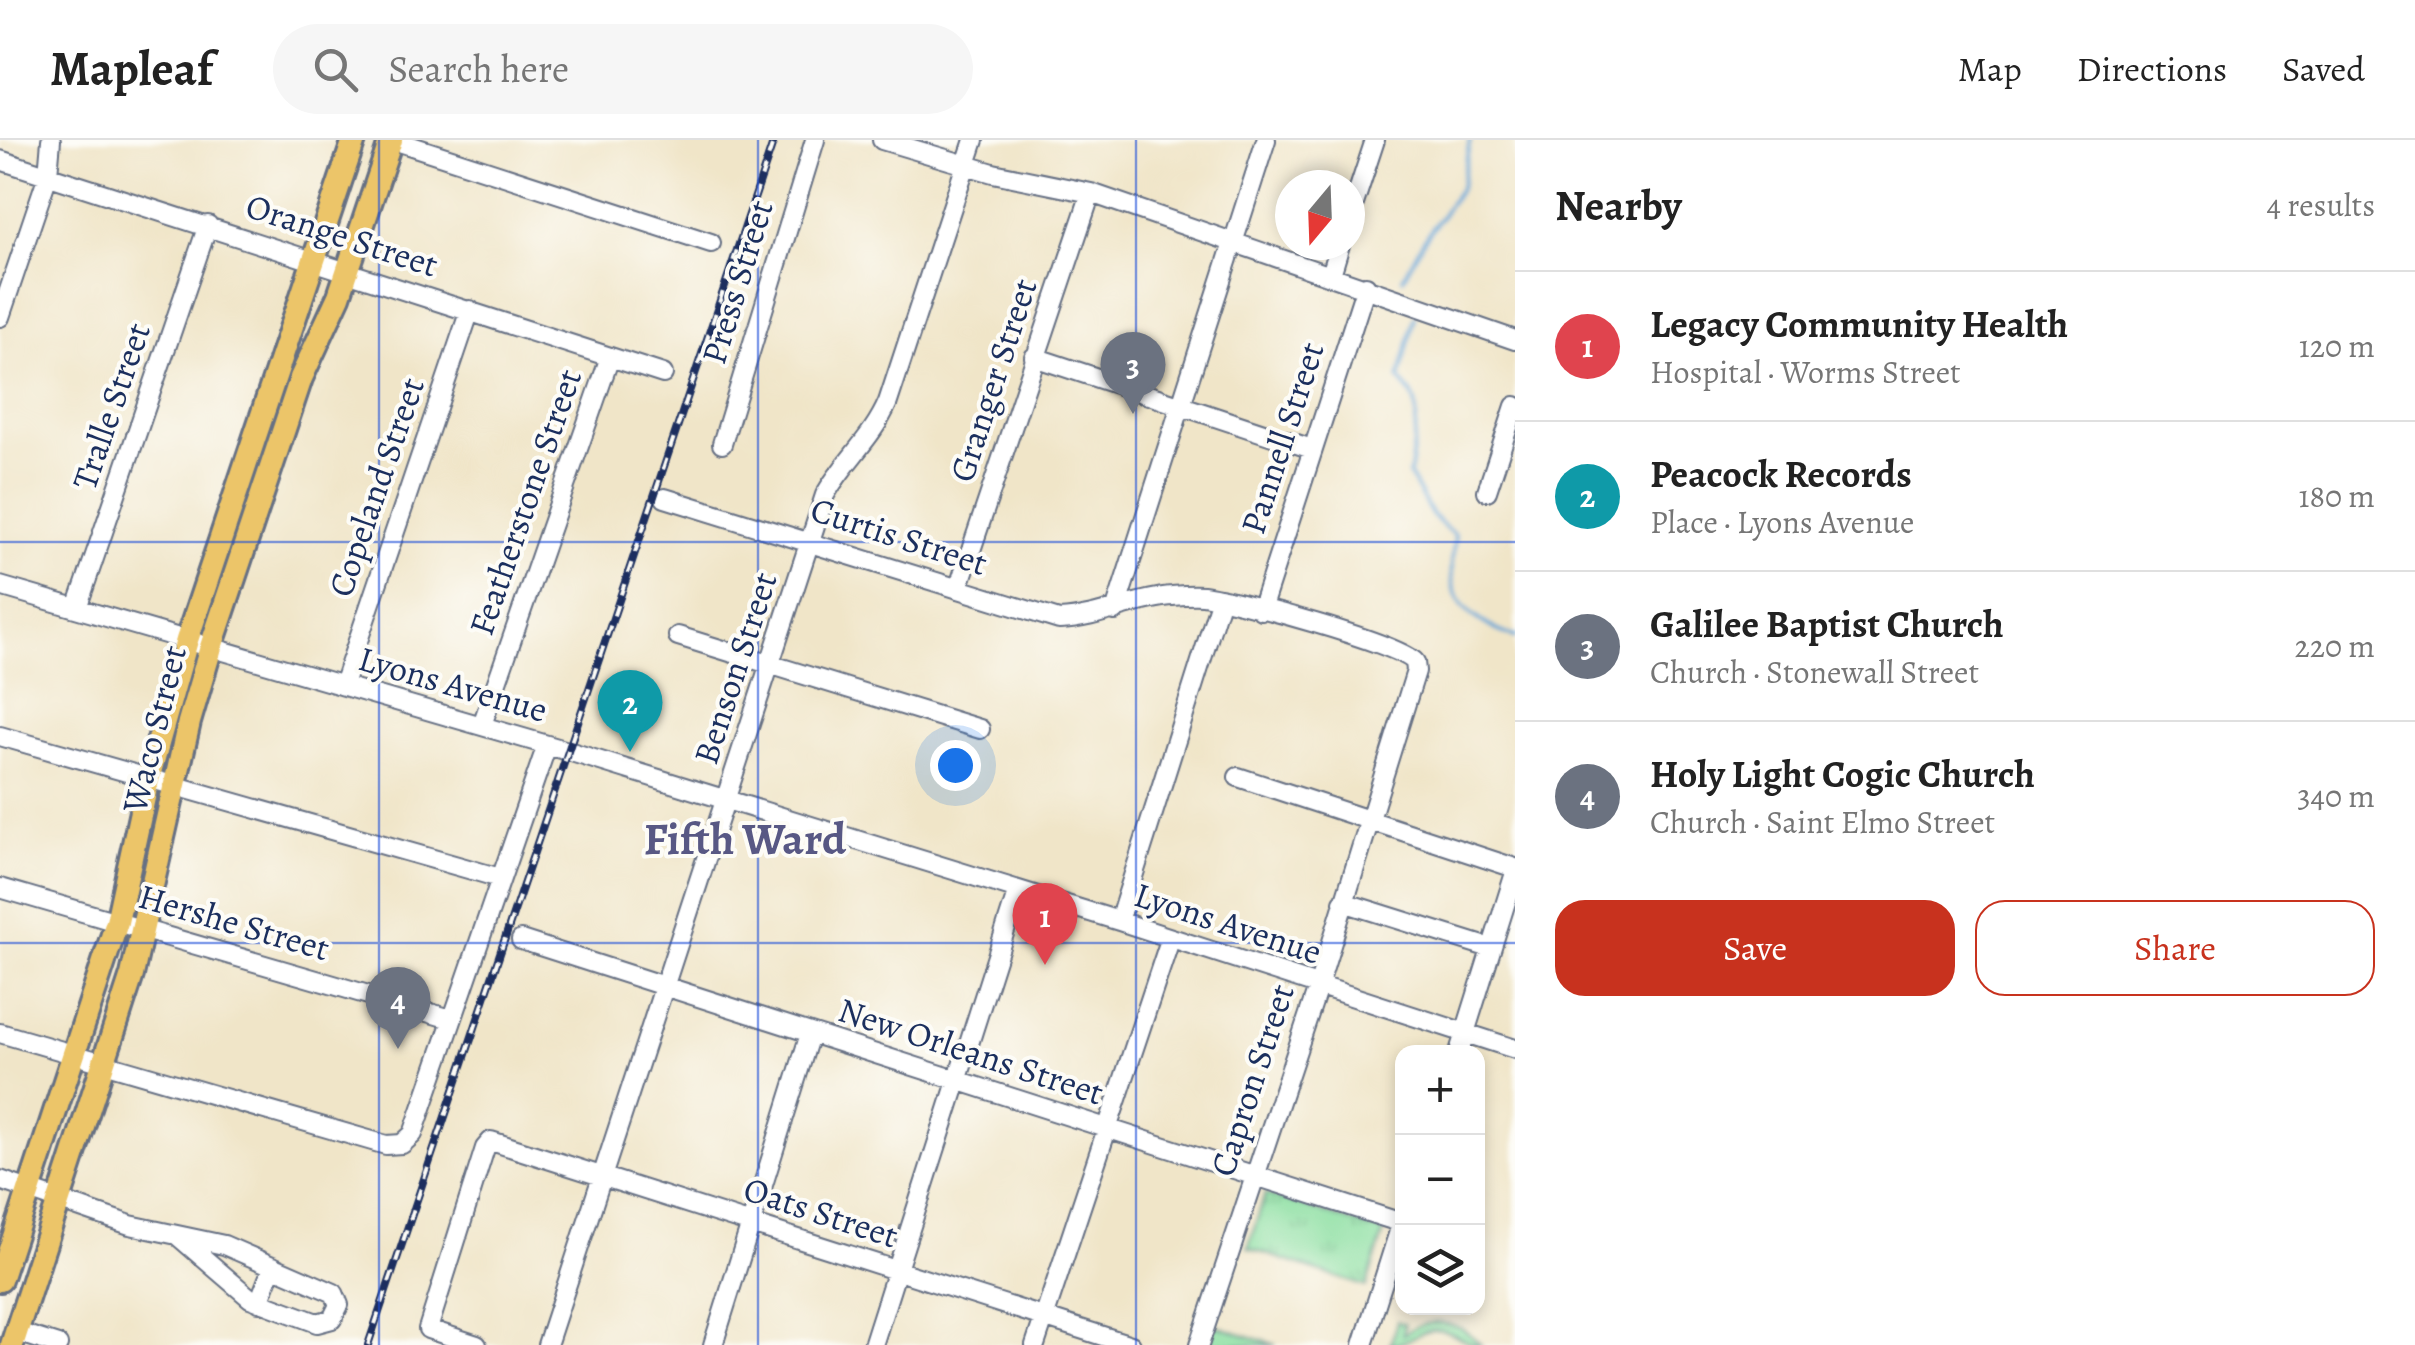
<!DOCTYPE html>
<meta charset="utf-8">
<style>
body{margin:0;font-family:Alegreya,serif;background:#f6f6f6;color:#222}
.controls{position:absolute;right:30px;bottom:30px;display:grid;overflow:hidden;border-radius:20px;box-shadow:0 5px 15px #0003}
.controls button{width:90px;height:90px;display:grid;place-items:center;padding:0;border:0;border-bottom:2px solid #e0e0e0;background:#fff;color:#222;font:50px sans-serif}
.compass{position:absolute;left:1275px;top:30px;width:90px;height:90px;border-radius:50%;background:#fff;box-shadow:0 5px 15px #0003;rotate:199deg}
.you{position:absolute;left:955px;top:625px;width:35px;height:35px;margin:-25px;border:8px solid #fff;border-radius:50%;background:#1a73e8;box-shadow:0 0 0 15px #1a73e833}
.badge{display:grid;place-items:center;width:65px;height:65px;border-radius:50%;background:#c8321e;color:#fff;font-size:32px;font-weight:700}
.pin{position:absolute;translate:-50% -82px;filter:drop-shadow(0 2px 5px #0008)}
.pin::after{content:'';position:absolute;top:52px;width:35px;height:30px;background:inherit;clip-path:polygon(0 0,100% 0,50% 100%)}
.list{margin:0;padding:0;list-style:none}
h2{display:flex;justify-content:space-between;align-items:center;height:130px;margin:0;padding:0 40px;font-size:42px}
h2 small{font-size:32px;font-weight:400;color:#767676}
.list li{display:grid;grid-template-columns:65px 1fr auto;gap:30px;align-items:center;box-sizing:border-box;height:150px;padding:0 40px;border-top:2px solid #e0e0e0}
.list b{display:block;font-size:38px;white-space:nowrap}
.list p{margin:0;font-size:32px;white-space:nowrap;color:#767676}
.list em{font-size:32px;font-style:normal;color:#767676}
.actions{display:flex;gap:20px;padding:30px 40px}
.actions a{flex:1;padding:22px 0;border:2px solid #c8321e;border-radius:30px;text-align:center;font-size:35px;color:#c8321e}
.actions .main{background:#c8321e;color:#fff}
.icon{flex:none;width:55px;height:55px;fill:none;stroke:currentColor;stroke-width:2;stroke-linecap:round;stroke-linejoin:round}
.map{position:relative;flex:none;width:1515px;height:1205px;overflow:hidden}
header{display:flex;align-items:center;gap:60px;box-sizing:border-box;height:140px;padding:0 50px;background:#fff;border-bottom:2px solid #e0e0e0}
header strong{font-size:48px}
nav{display:flex;gap:55px;margin-inline-start:auto;font-size:35px}
.search{width:700px;height:90px;background:#f6f6f6;display:flex;align-items:center;gap:25px;box-sizing:border-box;padding:0 35px;border-radius:55px;color:#767676;font-size:38px}
main{display:flex}
aside{flex:1;background:#fff}
.map>svg:first-child{display:block}
.grass{fill:url(#grass-tufts);stroke:#538780;stroke-width:2.5}
.garden{fill:#8bdfa1;stroke:#538780;stroke-width:2.5}
.lines{fill:none;stroke-linecap:round;stroke-linejoin:round}
.stream{stroke:#62a4d6;stroke-width:4}
.minor-casing{stroke:#666f83;stroke-width:22}
.major-casing{stroke:#666f83;stroke-width:28}
.minor{stroke:#fff;stroke-width:18}
.major{stroke:#ecc569;stroke-width:22}
.rail-casing{stroke:#1b2f5e;stroke-width:8}
.rail{stroke:#fdfcf7;stroke-width:4;stroke-dasharray:11;stroke-linecap:butt}
.grid{fill:none;stroke:#1d4ed8;stroke-width:2.5;stroke-opacity:0.55}
.labels{text-anchor:middle;dominant-baseline:central;stroke-width:8;stroke-linejoin:round;paint-order:stroke}
.street-label{font-size:35px;fill:#1b2f5e;stroke:#fdfcf7}
.district-label{font-size:45px;font-weight:bold;fill:#585884;stroke:#fdfcf7}
</style>
<header>
<strong>Mapleaf</strong>
<div class="search"><svg class="icon" aria-label="search" viewBox="0 0 24 24"><circle cx="10" cy="10" r="6"/><path d="M15 15l6 6"/></svg>Search here</div>
<nav><a>Map</a><a>Directions</a><a>Saved</a></nav>
</header>
<main>
<div class="map">
<svg width="1515" height="1205" viewBox="0 0 1515 1205">
<defs>
<pattern id="grass-tufts" width="24" height="20" patternUnits="userSpaceOnUse" patternTransform="scale(2.5)"><rect width="24" height="20" fill="#8bdfa1"/><path d="M3 7l-1-3M5 7V3M7 7l1-3M15 17l-1-3M17 17v-4M19 17l1-3" fill="none" stroke="#77c08d"/></pattern>
</defs>
<rect width="100%" height="100%" fill="#fdfcf7"/>
<filter id="ink" filterUnits="userSpaceOnUse"><feTurbulence type="fractalNoise" baseFrequency=".01" numOctaves="2"/><feDisplacementMap in="SourceGraphic" scale="20" xChannelSelector="R" yChannelSelector="G"/><feConvolveMatrix kernelMatrix="1 2 1 2 8 2 1 2 1" color-interpolation-filters="sRGB"/></filter>
<filter id="wash" filterUnits="userSpaceOnUse"><feTurbulence type="fractalNoise" baseFrequency=".0048" numOctaves="4" result="noise"/><feDisplacementMap in="SourceGraphic" scale="40" xChannelSelector="R" yChannelSelector="G"/><feGaussianBlur stdDeviation="2.25" result="paint"/><feColorMatrix in="noise" values="0 0 0 0 0 0 0 0 0 0 0 0 0 0 0 0 0 1.4 0 .05"/><feComposite in="paint" operator="in"/></filter>
<g filter="url(#wash)">
<rect width="100%" height="100%" fill="#f0e5c8"/>
<path class="grass" d="M1265,1054L1384,1092L1366,1147L1248,1108Z
M1214,1185L1276,1205H1208Z"/>
<path class="garden" d="M1397,1181L1405,1184L1403,1194C1430,1175 1459,1180 1481,1205C1464,1205 1454,1190 1435,1190C1417,1191 1407,1205 1390,1205Z"/>
<g class="lines">
<path class="stream" d="M1403,138L1421,105L1461,47L1470,0
M1415,177L1399,239C1404,245 1412,252 1414,259C1420,276 1412,316 1409,335L1432,375L1455,396C1453,413 1448,437 1456,454C1465,475 1494,491 1515,497"/>
</g>
</g>
<g filter="url(#ink)">
<g class="lines">
<defs>
<path id="minor" d="M393,0L711,103
M882,0L993,33L1091,53L1515,200
M0,20L663,234
M1350,76L1375,0
M1331,135L1340,105
M0,177L48,35L51,0
M1034,217L1312,309
M722,304L815,0
M1487,351L1515,266
M665,358L1059,480C1101,478 1133,459 1172,456C1182,455 1193,454 1203,455C1234,459 1399,503 1415,522L1416,531L1318,847L1199,1205
M0,446L568,611L1119,781L1515,909
M958,449L1091,53
M77,468L208,85
M1261,470L1366,146
M1115,471L1266,0
M678,496L980,589
M343,545L470,170
M482,585L610,217
M0,596L500,738
M1238,637L1515,728
M0,748L451,879
M1343,762L1490,808
M1119,781L1221,458
M521,800L1402,1083
M0,893L386,1005L402,1004L413,994L547,605
M1459,912L1515,733
M0,1040L130,1085L224,1105L334,1153L339,1165L332,1179L317,1183L250,1158L179,1097
M259,1162L273,1126
M17,1192L58,1205
M477,1205L428,1189L485,1008L491,1001L1131,1205
M547,1205L825,355C843,322 873,298 888,262L974,0
M713,1205L810,894
M873,1205L1018,750
M1035,1205L1170,800
M1363,1205L1402,1082"/>
<path id="major" d="M0,1140L117,782L148,639L187,500L354,0
M12,1205L132,835L189,582L211,507L301,238L339,156L391,0"/>
</defs>
<use href="#minor" class="minor-casing"/>
<use href="#major" class="major-casing"/>
<use href="#minor" class="minor"/>
<use href="#major" class="major"/>
<defs>
<path id="rail" d="M368,1205L774,0"/>
</defs>
<use href="#rail" class="rail-casing"/>
<use href="#rail" class="rail"/>
</g>
</g>
<path class="grid" d="M379,0V1205M758,0V1205M1136,0V1205M0,402H1515M0,803H1515"/>
<g class="labels">
<g class="street-label">
<text transform="translate(342 95) rotate(18)">Orange Street</text>
<text transform="translate(737 142) rotate(-73)">Press Street</text>
<text transform="translate(993 240) rotate(-72)">Granger Street</text>
<text transform="translate(111 266) rotate(-71)">Tralle Street</text>
<text transform="translate(1282 298) rotate(-72)">Pannell Street</text>
<text transform="translate(376 347) rotate(-71)">Copeland Street</text>
<text transform="translate(525 362) rotate(-71)">Featherstone Street</text>
<text transform="translate(899 396) rotate(18)">Curtis Street</text>
<text transform="translate(735 528) rotate(-72)">Benson Street</text>
<text transform="translate(453 544) rotate(16)">Lyons Avenue</text>
<text transform="translate(154 589) rotate(-76)">Waco Street</text>
<text transform="translate(234 782) rotate(16)">Hershe Street</text>
<text transform="translate(1228 783) rotate(18)">Lyons Avenue</text>
<text transform="translate(971 911) rotate(18)">New Orleans Street</text>
<text transform="translate(1252 940) rotate(-72)">Capron Street</text>
<text transform="translate(821 1072) rotate(18)">Oats Street</text>
</g>
<g class="district-label">
<text x="745" y="699">Fifth Ward</text>
</g>
</g>
</svg>
<div class="controls">
<button>+</button>
<button>−</button>
<button><svg class="icon" aria-label="layers" viewBox="0 0 24 24"><path d="M12 4l9 5-9 5-9-5zM3 14l9 5 9-5"/></svg></button>
</div>
<svg class="compass" viewBox="-18 -18 36 36"><path d="M0-13l5 13h-10z" fill="#e53935"/><path d="M0 13l5-13h-10z" fill="#767676"/></svg>
<div class="you"></div>
<div class="pin badge" style="left:1045px;top:825px;background:#e0444e">1</div>
<div class="pin badge" style="left:630px;top:612px;background:#0f9aa8">2</div>
<div class="pin badge" style="left:1133px;top:274px;background:#6b7280">3</div>
<div class="pin badge" style="left:398px;top:909px;background:#6b7280">4</div>
</div>
<aside>
<h2>Nearby<small>4 results</small></h2>
<ul class="list">
<li><span class="badge" style="background:#e0444e">1</span><div><b>Legacy Community Health</b><p>Hospital · Worms Street</p></div><em>120 m</em></li>
<li><span class="badge" style="background:#0f9aa8">2</span><div><b>Peacock Records</b><p>Place · Lyons Avenue</p></div><em>180 m</em></li>
<li><span class="badge" style="background:#6b7280">3</span><div><b>Galilee Baptist Church</b><p>Church · Stonewall Street</p></div><em>220 m</em></li>
<li><span class="badge" style="background:#6b7280">4</span><div><b>Holy Light Cogic Church</b><p>Church · Saint Elmo Street</p></div><em>340 m</em></li>
</ul>
<div class="actions"><a class="main">Save</a><a>Share</a></div>
</aside>
</main>
